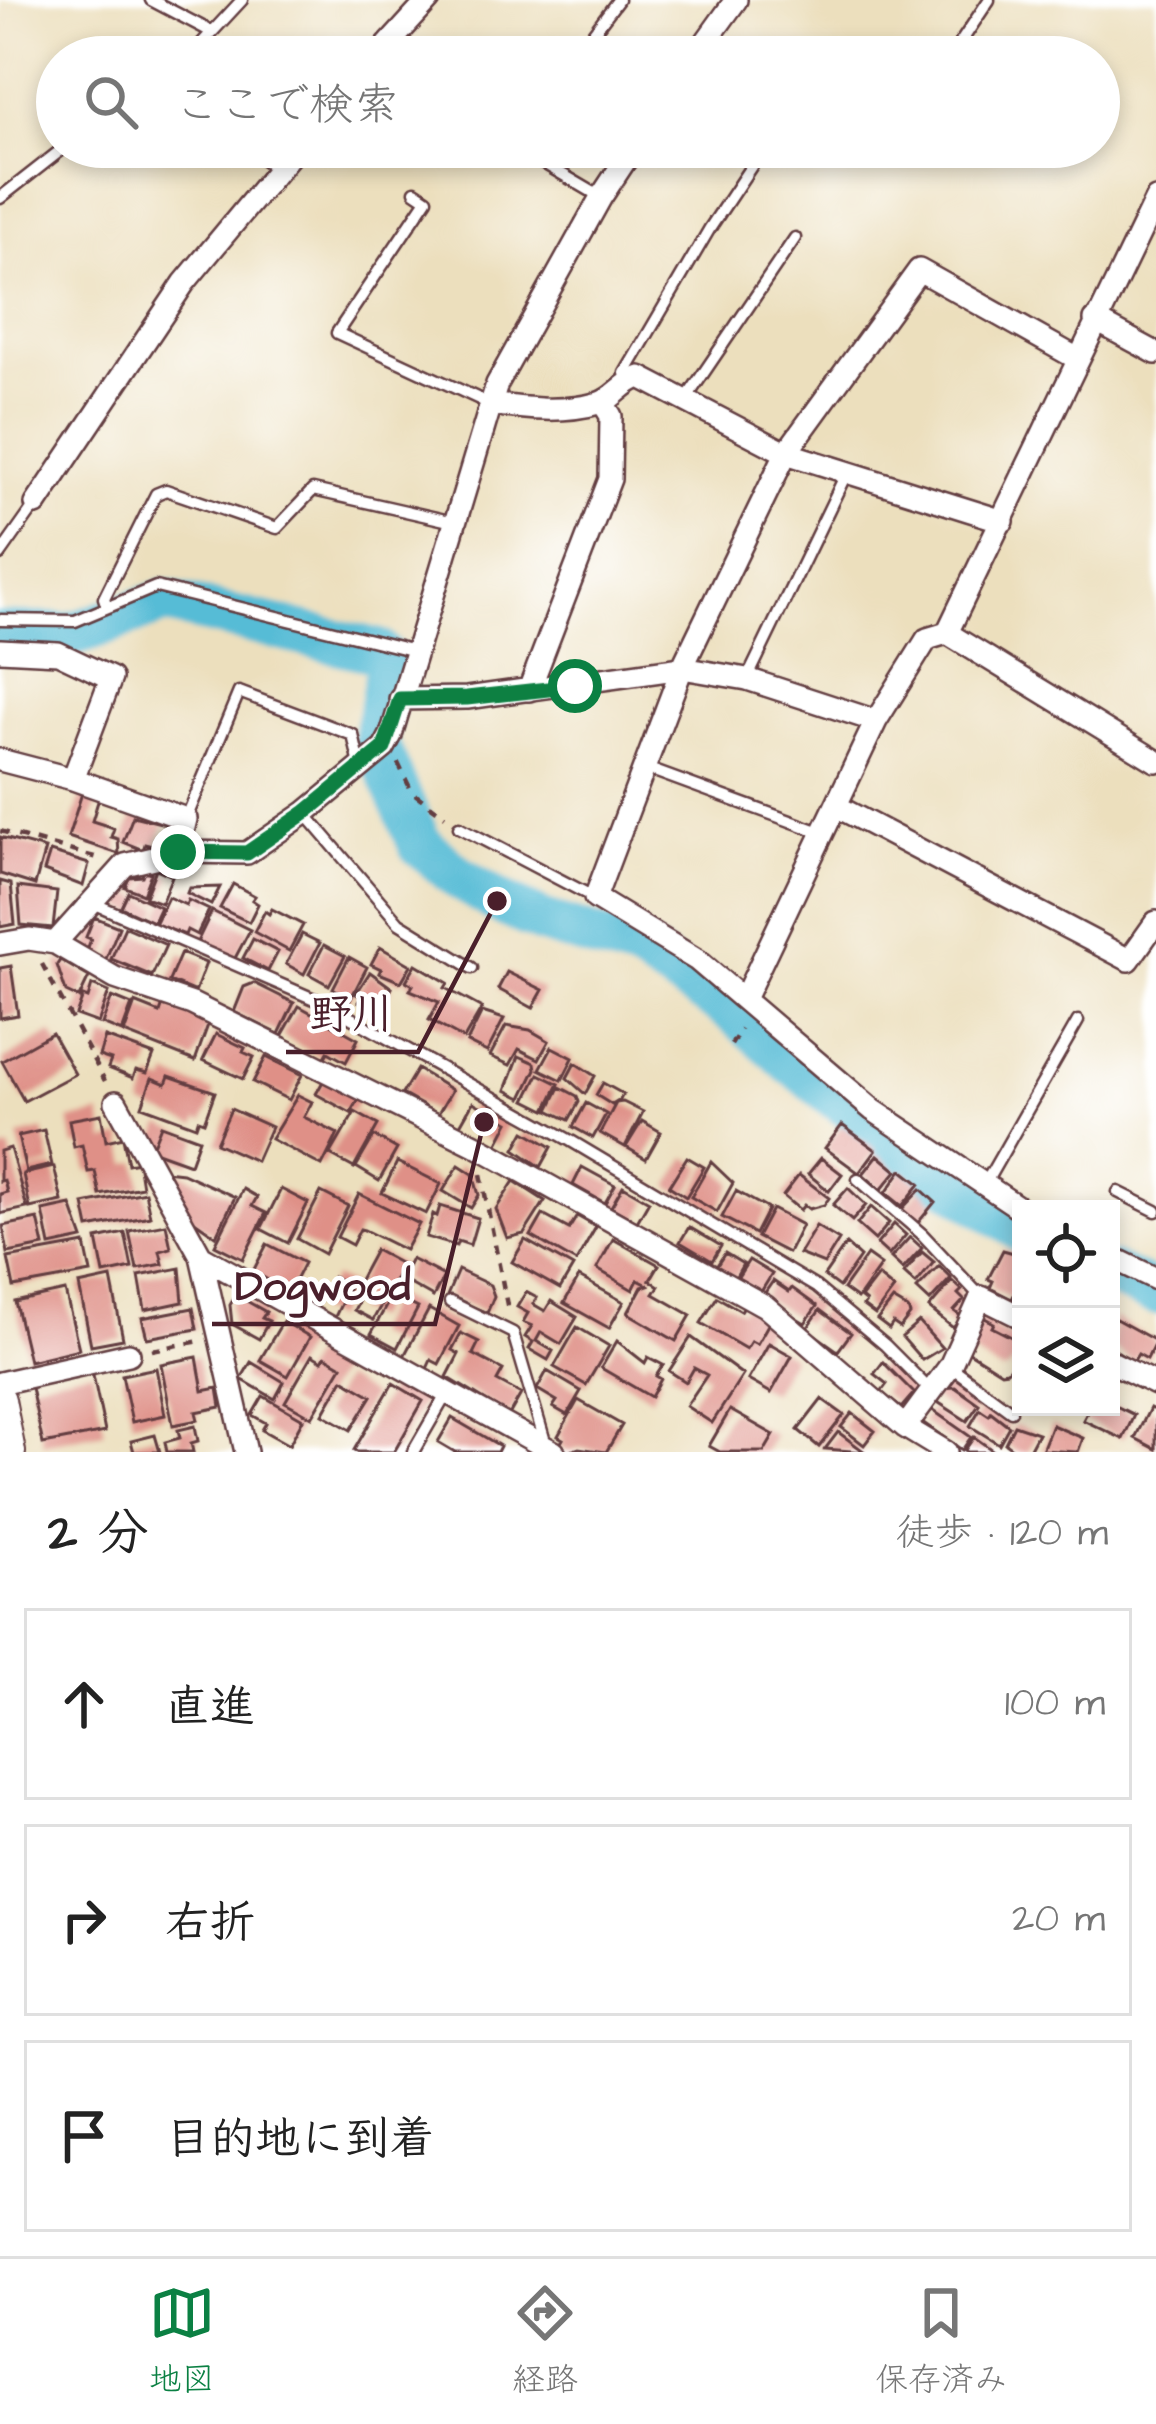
<!DOCTYPE html>
<html lang="ja">
<meta charset="utf-8">
<style>
body{margin:0;font-family:"Architects Daughter","Klee One",sans-serif;background:#f6f6f6;color:#222}
.controls{position:absolute;right:36px;bottom:36px;display:grid;overflow:hidden;border-radius:0px;box-shadow:0 6px 18px #0003}
.controls button{width:108px;height:108px;display:grid;place-items:center;padding:0;border:0;border-bottom:3px solid #e0e0e0;background:#fff;color:#222;font:60px sans-serif}
.stop{position:absolute;width:36px;height:36px;margin:-27px;border:9px solid #0b8043;border-radius:50%;background:#fff}
.stop.end{background:#0b8043;border-color:#fff;box-shadow:0 3px 12px #0008}
.list{margin:0;padding:0;list-style:none}
h2{display:flex;justify-content:space-between;align-items:center;height:156px;margin:0;padding:0 48px;font-size:51px}
h2 small{font-size:39px;font-weight:400;color:#767676}
.list li{display:grid;grid-template-columns:78px 1fr auto;gap:36px;align-items:center;box-sizing:border-box;height:192px;margin:0 24px 24px;padding:0 24px;border:3px solid #e0e0e0;border-radius:0px}
.list b{display:block;font-size:45px;white-space:nowrap}
.list em{font-size:39px;font-style:normal;color:#767676}
.icon{flex:none;width:66px;height:66px;fill:none;stroke:currentColor;stroke-width:2;stroke-linecap:round;stroke-linejoin:round}
.map{position:relative;flex:none;width:1156px;height:1452px;overflow:hidden}
.search{position:absolute;background:#fff;box-shadow:0 6px 18px #0003;left:36px;right:36px;top:36px;height:132px;display:flex;align-items:center;gap:30px;box-sizing:border-box;padding:0 42px;border-radius:66px;color:#767676;font-size:45px}
.sheet{height:804px;background:#fff}
nav{display:flex;justify-content:space-around;align-items:center;box-sizing:border-box;height:168px;border-top:3px solid #e0e0e0;background:#fff;font-size:33px;color:#767676}
nav a{display:grid;justify-items:center;gap:6px}
nav .on{color:#0b8043}
.map>svg:first-child{display:block}
.lines{fill:none;stroke-linecap:round;stroke-linejoin:round}
.river{stroke:#57bcd6;stroke-width:45}
.building{fill:#df9087}
.lane-casing{stroke:#623c41;stroke-width:15}
.street-casing{stroke:#623c41;stroke-width:26}
.secondary-casing{stroke:#623c41;stroke-width:34}
.path{stroke:#623c41;stroke-width:4.5;stroke-dasharray:9 9;stroke-linecap:butt}
.lane{stroke:#fff;stroke-width:10}
.street{stroke:#fff;stroke-width:21}
.secondary{stroke:#fff;stroke-width:30}
.route{stroke:#0b8043;stroke-width:15}
.leader{fill:none;stroke:#4a1f2b;stroke-width:4.5}
.callout-dot{fill:#4a1f2b;stroke:#fff;stroke-width:4.5}
.callout-label{font-size:42px;text-anchor:middle;font-weight:bold;fill:#4a1f2b;stroke:#fff;stroke-width:9;stroke-linejoin:round;paint-order:stroke}
</style>
<div class="map">
<svg width="1156" height="1452" viewBox="0 0 1156 1452">
<rect width="100%" height="100%" fill="#fff"/>
<filter id="ink" filterUnits="userSpaceOnUse"><feTurbulence type="fractalNoise" baseFrequency=".00833" numOctaves="2"/><feDisplacementMap in="SourceGraphic" scale="24" xChannelSelector="R" yChannelSelector="G"/><feConvolveMatrix kernelMatrix="1 2 1 2 8 2 1 2 1" color-interpolation-filters="sRGB"/></filter>
<filter id="wash" filterUnits="userSpaceOnUse"><feTurbulence type="fractalNoise" baseFrequency=".004" numOctaves="4" result="noise"/><feDisplacementMap in="SourceGraphic" scale="48" xChannelSelector="R" yChannelSelector="G"/><feGaussianBlur stdDeviation="2.7" result="paint"/><feColorMatrix in="noise" values="0 0 0 0 0 0 0 0 0 0 0 0 0 0 0 0 0 1.4 0 .05"/><feComposite in="paint" operator="in"/></filter>
<g filter="url(#wash)">
<rect width="100%" height="100%" fill="#ecdfbd"/>
<g class="lines">
<path class="river" d="M0,634L70,635L165,602L377,651L389,663L375,741L420,844L459,878L497,901L543,922L640,951L733,1011L796,1066L941,1178L1021,1230
M1111,1274L1156,1293"/>
</g>
<g id="blocks">
<path class="building" d="M82,793L99,798L92,821L114,828L111,837L118,839L119,854L68,837Z
M133,816L165,824L156,847L145,844L143,850L123,842Z
M0,837L45,849L35,885L0,874Z
M50,852L89,864L83,886L44,871Z
M156,869L172,876L161,903L145,897Z
M144,871L151,873L143,894L125,887L129,877L142,876Z
M0,881L11,884L15,924L0,927Z
M233,884L255,896L252,900L258,904L249,922L220,908Z
M18,887L57,892L53,928L21,925Z
M220,887L211,905L187,893L189,888Z
M128,892L160,907L153,922L121,907Z
M168,897L186,905L188,900L209,910L197,935L187,930L185,935L155,924Z
M272,909L303,925L289,951L254,932L265,911L269,914Z
M212,911L250,930L234,960L197,942Z
M94,917L119,927L105,961L86,953L91,939L86,937Z
M125,927L166,945L152,976L111,959Z
M302,934L320,943L304,974L286,964Z
M253,939L278,952L268,971L243,958Z
M324,945L345,956L329,985L309,974Z
M380,947L411,965L401,982L379,973L381,969L371,964Z
M181,953L206,963L195,992L169,981Z
M349,957L367,967L350,1000L333,988Z
M60,960L89,977L79,998L66,992L57,965Z
M416,964L448,983L445,988L482,1008L464,1039L429,1020L439,1002L410,990L413,985L406,981Z
M11,966L18,1015L0,1018V968Z
M370,972L392,988L378,1013L359,1002L362,997L356,994Z
M507,972L543,990L533,1008L498,989Z
M254,983L294,1003L279,1034L234,1012L244,987Z
M92,985L109,992L98,1023L76,1015L83,996L88,998Z
M112,997L132,1005L122,1032L102,1024Z
M135,1003L160,1013L163,1004L209,1022L195,1061L124,1033Z
M299,1006L358,1039L346,1062L328,1052L324,1059L282,1036Z
M482,1012L504,1019L487,1052L467,1042Z
M506,1026L530,1030L549,1041L539,1059L519,1049L510,1065L490,1056Z
M52,1033L75,1074L24,1101L2,1061Z
M216,1034L245,1048L243,1052L254,1057L243,1079L203,1060Z
M105,1037L154,1055L147,1073L136,1070L133,1078L108,1068L111,1060L99,1056Z
M552,1047L573,1058L562,1080L540,1069Z
M519,1056L535,1063L536,1069L522,1098L506,1090Z
M266,1057L302,1075L289,1100L253,1082Z
M575,1063L595,1076L585,1094L567,1078Z
M417,1069L452,1090L438,1114L402,1094Z
M539,1074L559,1084L546,1110L526,1100Z
M169,1076L215,1092L204,1122L198,1120L196,1126L142,1106L152,1078L166,1084Z
M326,1076L361,1096L351,1113L316,1094Z
M603,1083L623,1094L620,1100L612,1105L596,1095Z
M560,1087L577,1096L579,1102L569,1120L549,1110Z
M298,1095L312,1102L304,1117L338,1134L322,1166L271,1139Z
M473,1102L509,1122L497,1145L460,1125Z
M623,1102L643,1112L625,1147L600,1133L616,1103Z
M586,1103L606,1114L593,1138L573,1127Z
M231,1109L271,1127L256,1161L216,1143Z
M355,1112L378,1125L354,1168L330,1155Z
M101,1114L106,1141L123,1137L128,1164L138,1162L142,1187L100,1195L95,1171L88,1172L82,1145L74,1147L69,1120Z
M642,1121L661,1132L646,1159L626,1147Z
M161,1125L199,1139L190,1164L151,1150Z
M842,1125L876,1150L859,1173L825,1148Z
M44,1130L52,1165L26,1171L18,1136Z
M525,1131L552,1147L541,1167L515,1149Z
M374,1136L397,1149L379,1181L356,1167Z
M10,1148L27,1208L0,1214V1194L7,1192L4,1180L0,1181V1151Z
M878,1155L897,1171L881,1190L863,1174Z
M687,1157L704,1167L686,1197L669,1186Z
M821,1158L842,1174L829,1191L808,1174Z
M397,1162L441,1184L426,1214L382,1193Z
M711,1162L733,1183L717,1212L691,1197Z
M459,1165L473,1174L479,1195L471,1208L443,1191Z
M54,1167L62,1201L30,1208L23,1174Z
M582,1167L615,1185L605,1203L573,1185Z
M902,1170L920,1184L902,1206L886,1193Z
M165,1171L182,1173L235,1197L216,1236L179,1210L183,1201L172,1196Z
M799,1175L829,1198L824,1205L809,1209L804,1205L800,1210L783,1196Z
M514,1181L545,1201L524,1234L507,1238L496,1209Z
M623,1186L649,1201L637,1222L611,1207Z
M848,1188L866,1205L852,1221L833,1205Z
M243,1189L257,1197L252,1206L266,1213L243,1259L215,1245Z
M281,1189L308,1203L288,1243L261,1229Z
M921,1189L935,1202L917,1224L901,1210Z
M736,1191L768,1209L755,1234L722,1217Z
M145,1192L150,1216L89,1228L84,1204Z
M321,1192L348,1206L324,1254L297,1239Z
M359,1194L419,1224L405,1250L364,1230L360,1229L352,1245L337,1237Z
M71,1205L83,1239L50,1246L43,1211Z
M440,1206L478,1218L470,1245L458,1241L456,1246L426,1237L433,1214L437,1216Z
M871,1207L889,1223L875,1240L857,1224Z
M772,1209L802,1225L788,1253L757,1237Z
M543,1215L569,1229L577,1216L596,1227L576,1262L531,1236Z
M38,1219L44,1246L8,1253L3,1226Z
M166,1224L171,1248L160,1251L163,1264L137,1269L129,1231Z
M894,1224L906,1235L889,1255L877,1244Z
M816,1226L839,1240L824,1264L799,1254Z
M689,1227L721,1246L712,1261L680,1242Z
M125,1233L132,1268L104,1274L97,1239Z
M910,1237L922,1248L903,1269L891,1258Z
M613,1239L659,1265L650,1280L659,1286L654,1294L691,1315L676,1341L628,1313L642,1287L648,1285L638,1280L633,1290L597,1269Z
M525,1240L573,1267L560,1289L512,1262Z
M85,1244L91,1273L14,1287L8,1258Z
M267,1244L304,1263L287,1296L250,1277Z
M846,1244L860,1257L839,1287L824,1276Z
M375,1250L403,1265L373,1320L354,1310L363,1293L354,1289Z
M1003,1250L1021,1255V1294L1016,1291L1012,1299L990,1288L993,1281L988,1279Z
M922,1252L934,1262L916,1284L904,1273Z
M725,1253L743,1264L735,1278L716,1267Z
M867,1255L881,1265L857,1299L843,1289Z
M411,1259L444,1276L433,1297L401,1279Z
M749,1260L772,1274L759,1295L736,1280Z
M939,1266L951,1278L930,1301L917,1289Z
M180,1268L183,1302L145,1310L139,1276Z
M458,1270L490,1285L494,1296L487,1313L447,1296Z
M878,1276L894,1289L875,1315L863,1306L866,1302L861,1298Z
M333,1277L350,1285L334,1319L316,1310Z
M579,1277L624,1302L609,1328L564,1303Z
M111,1278L123,1339L91,1345L79,1285Z
M773,1281L789,1292L792,1288L817,1306L805,1323L762,1297Z
M952,1281L962,1290L958,1294L964,1300L954,1311L962,1317L953,1328L929,1308Z
M65,1291L79,1349L29,1361L15,1302Z
M526,1292L537,1298L533,1304L545,1311L551,1301L577,1317L561,1344L541,1332L536,1341L553,1351L548,1360L529,1349L533,1342L525,1337L532,1326L523,1322L528,1313L517,1307Z
M236,1295L266,1312L262,1318L269,1321L259,1339L232,1324L230,1305Z
M392,1295L418,1308L397,1348L371,1334Z
M717,1297L741,1311L744,1306L770,1321L757,1344L751,1341L746,1349L701,1323Z
M893,1300L908,1309L910,1315L900,1328L893,1323L889,1329L877,1320Z
M193,1308L197,1329L147,1338L142,1318Z
M429,1309L459,1326L439,1364L431,1360L426,1371L403,1358Z
M820,1310L851,1333L838,1351L807,1329Z
M983,1317L994,1323L992,1327L1021,1342V1354L1007,1371L1001,1372L966,1350Z
M1114,1318L1156,1341L1147,1359L1138,1354L1133,1362L1111,1347Z
M283,1321L310,1337L288,1376L260,1360Z
M919,1322L942,1348L922,1360L902,1337Z
M577,1327L609,1346L586,1385L554,1367Z
M461,1333L479,1342L473,1354L503,1370L497,1381L521,1394L509,1415L447,1377L459,1354L452,1350Z
M691,1337L743,1375L712,1423L686,1406L707,1375L694,1368L686,1382L669,1371Z
M617,1341L645,1363L648,1357L663,1365L656,1376L661,1379L651,1397L601,1368Z
M769,1343L792,1356L771,1393L748,1380Z
M312,1355L322,1361L325,1356L342,1366L312,1417L285,1402Z
M197,1357L203,1391L218,1388L221,1407L196,1412L198,1420L173,1425L161,1364Z
M251,1362L284,1382L275,1399L241,1379Z
M883,1362L914,1393L901,1408L881,1392L887,1384L874,1374Z
M156,1368L165,1415L132,1422L122,1375Z
M92,1370L105,1432L43,1444L30,1383Z
M547,1371L581,1391L567,1415L553,1407L557,1401L537,1389Z
M343,1379L372,1396L351,1430L323,1414Z
M393,1383L423,1401L394,1452H357L354,1450Z
M955,1387L979,1404L967,1421L933,1399L941,1388Z
M263,1396L303,1419L289,1445L262,1430L266,1423L252,1415Z
M822,1399L844,1415L819,1447L798,1430Z
M578,1400L622,1425L606,1452L579,1448L568,1452L559,1446L563,1439L558,1436Z
M1116,1406L1134,1415L1123,1439L1083,1420L1090,1407L1114,1410Z
M1150,1408L1156,1411V1449L1135,1438Z
M931,1409L971,1437L962,1450L922,1422Z
M980,1409L989,1415L991,1412L1009,1426L999,1444L970,1426Z
M730,1410L774,1435L764,1452H720L709,1446Z
M852,1413L875,1431L864,1445L841,1427Z
M452,1418L500,1446L497,1452H455L438,1442Z
M1014,1425L1038,1433L1028,1452H1017L1005,1443Z
M1052,1425L1083,1438L1078,1452L1042,1450Z
M195,1426L198,1441L191,1443L193,1452H167L165,1442L180,1438L178,1430Z
M838,1432L865,1452L825,1449Z
M155,1435L160,1452H134L131,1441Z
M974,1437L995,1452H967L965,1450Z"/>
</g>
</g>
<g filter="url(#ink)">
<use href="#blocks" fill-opacity="0" stroke="#623c41" stroke-width="3"/>
<g class="lines">
<defs>
<path id="lane" d="M151,0L212,32
M189,57L242,0
M575,57L618,0
M951,57L989,0
M246,147L277,169
M516,147L601,197
M415,191L427,199L337,333L490,404
M0,198L65,147
M627,381L625,373L710,228L762,150
M686,399L795,238
M0,555L36,504
M107,607L104,598L156,494L166,490L277,528L313,490L454,522
M0,620L75,621L156,587L415,651
M747,679L847,472
M646,768L823,833
M305,813L399,923L472,968
M186,819L239,692L353,735L360,765
M459,827L595,898
M93,903L328,1005L571,1141L816,1287L885,1345L931,1391
M858,1179L922,1234L981,1297
M985,1184L1078,1021
M1118,1192L1156,1211
M450,1302L513,1333L546,1445
M950,1366L1011,1411
M413,1452L447,1393"/>
<path id="street" d="M377,57L429,0
M695,57L736,0
M1095,320L1156,353
M490,404C525,409 564,413 599,403C614,399 623,382 640,377L786,453L1003,521
M36,504L184,283L297,147
M947,633L1156,761
M0,650L58,653L111,678L73,779
M529,690L610,479L611,416L603,403
M400,699L467,698L682,668L747,679L876,721
M0,760L73,779L186,819L178,852
M836,806L1129,960L1156,922
M55,943L125,865L178,852L247,853L305,813L384,748L391,735L497,384L601,197L634,147
M0,944L29,939L55,943L115,978L192,1004L475,1145L765,1306L905,1427L946,1452
M745,997L876,721L927,639L947,633L1156,199
M116,1102L201,1256L246,1452
M1021,1209L873,1110L697,960L595,898L682,668L786,453L919,270L1078,359
M201,1256L554,1452
M1111,1257L1156,1279
M1111,1362L1156,1384
M0,1383L129,1354
M905,1427L950,1366L981,1297L1021,1317"/>
<path id="secondary" d="M0,1400L10,1452"/>
</defs>
<use href="#lane" class="lane-casing"/>
<use href="#street" class="street-casing"/>
<use href="#secondary" class="secondary-casing"/>
<path class="path" d="M398,763L412,792L445,816
M0,831L102,859
M42,964L105,1081
M731,1045L741,1029
M481,1174L508,1310
M152,1350L200,1341"/>
<use href="#lane" class="lane"/>
<use href="#street" class="street"/>
<use href="#secondary" class="secondary"/>
</g>
</g>
<g class="lines" filter="url(#ink)">
<path class="route" d="M178,852L247,853L305,813L384,748L400,699L467,698L575,686"/>
</g>
<path class="leader" d="M497 901L418 1052H286M484 1122L435 1324H212"/>
<g class="callout-dot">
<circle cx="497" cy="901" r="12"/>
<circle cx="484" cy="1122" r="12"/>
</g>
<g class="callout-label">
<text x="352" y="1028">野川</text>
<text x="323" y="1300">Dogwood</text>
</g>
</svg>
<div class="controls">
<button><svg class="icon" aria-label="locate" viewBox="0 0 24 24"><circle cx="12" cy="12" r="6"/><path d="M12 2v4M12 18v4M2 12h4M18 12h4"/></svg></button>
<button><svg class="icon" aria-label="layers" viewBox="0 0 24 24"><path d="M12 4l9 5-9 5-9-5zM3 14l9 5 9-5"/></svg></button>
</div>
<div class="stop" style="left:575px;top:686px"></div>
<div class="stop end" style="left:178px;top:852px"></div>
<div class="search"><svg class="icon" aria-label="search" viewBox="0 0 24 24"><circle cx="10" cy="10" r="6"/><path d="M15 15l6 6"/></svg>ここで検索</div>
</div>
<section class="sheet">
<h2>2 分<small>徒歩 · 120 m</small></h2>
<ul class="list">
<li><svg class="icon" aria-label="ahead" viewBox="0 0 24 24"><path d="M12 20V5M6 11l6-6 6 6"/></svg><div><b>直進</b></div><em>100 m</em></li>
<li><svg class="icon" aria-label="right" viewBox="0 0 24 24"><path d="M7 20v-9h11M14 6l5 5-5 5"/></svg><div><b>右折</b></div><em>20 m</em></li>
<li><svg class="icon" aria-label="arrive" viewBox="0 0 24 24"><path d="M6 21V4h12l-3 4 3 4H6"/></svg><div><b>目的地に到着</b></div></li>
</ul>
</section>
<nav>
<a class="on"><svg class="icon" aria-label="map" viewBox="0 0 24 24"><path d="M3 6l6-2 6 2 6-2v14l-6 2-6-2-6 2zM9 4v14M15 6v14"/></svg>地図</a>
<a><svg class="icon" aria-label="directions" viewBox="0 0 24 24"><path d="M12 3l9 9-9 9-9-9zM9 14v-3h6M13 9l2 2-2 2"/></svg>経路</a>
<a><svg class="icon" aria-label="saved" viewBox="0 0 24 24"><path d="M7 4h10v16l-5-4-5 4z"/></svg>保存済み</a>
</nav>
